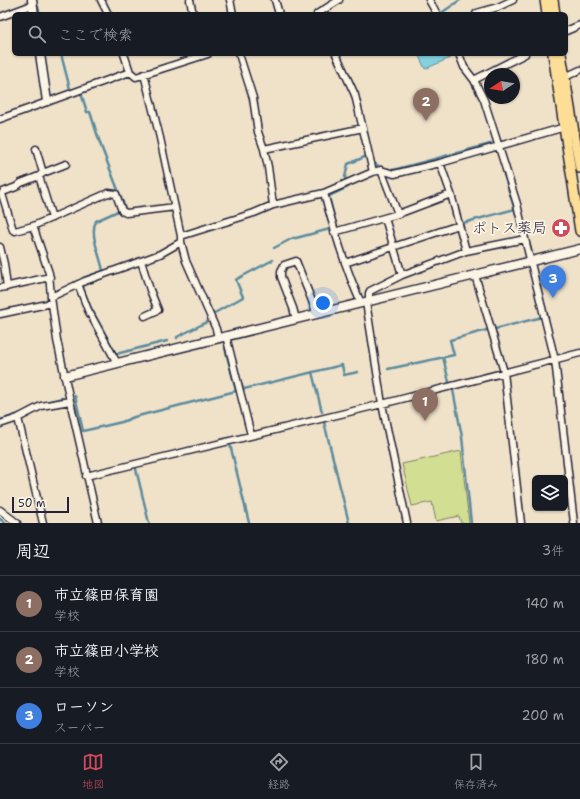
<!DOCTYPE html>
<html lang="ja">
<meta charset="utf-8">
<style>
body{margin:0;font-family:"Shantell Sans","Klee One",sans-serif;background:#242831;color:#f1f3f6}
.controls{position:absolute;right:12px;bottom:12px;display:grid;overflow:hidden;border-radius:6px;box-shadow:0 1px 3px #0004}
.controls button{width:36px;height:36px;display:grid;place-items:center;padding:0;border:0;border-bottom:1px solid #363941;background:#171b24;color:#f1f3f6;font:20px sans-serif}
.compass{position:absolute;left:484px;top:68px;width:36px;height:36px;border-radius:50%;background:#171b24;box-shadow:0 1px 3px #0004;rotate:258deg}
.scale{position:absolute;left:12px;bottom:10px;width:57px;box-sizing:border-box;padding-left:4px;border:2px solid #22223b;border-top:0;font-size:11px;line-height:14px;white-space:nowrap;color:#22223b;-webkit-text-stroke:3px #fcf5e5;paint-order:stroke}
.you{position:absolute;left:323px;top:303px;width:14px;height:14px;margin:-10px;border:3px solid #fff;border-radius:50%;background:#1a73e8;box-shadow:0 0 0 6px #1a73e833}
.badge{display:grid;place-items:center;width:26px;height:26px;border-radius:50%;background:#d1495b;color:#fff;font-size:13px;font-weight:700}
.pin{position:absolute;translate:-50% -33px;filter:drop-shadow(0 1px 2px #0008)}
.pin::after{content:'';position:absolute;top:21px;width:14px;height:12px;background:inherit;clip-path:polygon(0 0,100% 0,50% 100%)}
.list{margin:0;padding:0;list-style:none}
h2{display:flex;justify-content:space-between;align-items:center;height:52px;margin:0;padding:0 16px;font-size:17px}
h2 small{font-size:13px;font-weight:400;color:#9ea1a6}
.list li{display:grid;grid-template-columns:26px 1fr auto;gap:12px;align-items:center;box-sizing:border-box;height:56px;padding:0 16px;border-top:1px solid #363941}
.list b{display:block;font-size:15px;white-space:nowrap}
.list p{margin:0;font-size:13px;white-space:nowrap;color:#9ea1a6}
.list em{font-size:13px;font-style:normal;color:#9ea1a6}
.icon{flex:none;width:22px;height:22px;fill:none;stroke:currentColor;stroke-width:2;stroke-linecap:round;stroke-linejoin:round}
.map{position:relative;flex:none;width:580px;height:523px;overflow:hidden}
.search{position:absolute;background:#171b24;box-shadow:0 1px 3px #0004;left:12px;right:12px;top:12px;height:44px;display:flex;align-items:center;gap:10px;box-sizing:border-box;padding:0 14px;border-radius:6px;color:#9ea1a6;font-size:15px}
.sheet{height:220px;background:#171b24}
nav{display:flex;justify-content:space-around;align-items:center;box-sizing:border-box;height:56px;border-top:1px solid #363941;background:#171b24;font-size:11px;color:#9ea1a6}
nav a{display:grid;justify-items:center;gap:2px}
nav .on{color:#d1495b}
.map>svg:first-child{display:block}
.green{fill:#d2de91;stroke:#7a8066}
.water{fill:#83d1e0;stroke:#5c8b9e}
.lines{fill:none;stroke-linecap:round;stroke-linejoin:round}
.stream{stroke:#5c8b9e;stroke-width:2.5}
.street-casing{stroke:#22223b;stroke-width:9}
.secondary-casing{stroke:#22223b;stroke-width:11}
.primary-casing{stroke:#22223b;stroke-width:12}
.street{stroke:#fcf5e5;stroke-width:6}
.secondary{stroke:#fcf5e5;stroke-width:8}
.primary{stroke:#fdde96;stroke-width:9}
.labels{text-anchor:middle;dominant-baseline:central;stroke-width:3.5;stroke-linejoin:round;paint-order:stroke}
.poi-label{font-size:15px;fill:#22223b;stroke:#fcf5e5;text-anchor:end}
</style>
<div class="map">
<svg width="580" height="523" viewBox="0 0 580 523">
<rect width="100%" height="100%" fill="#f0e2c9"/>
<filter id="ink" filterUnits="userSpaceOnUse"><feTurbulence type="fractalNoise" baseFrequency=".025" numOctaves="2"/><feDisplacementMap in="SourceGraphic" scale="8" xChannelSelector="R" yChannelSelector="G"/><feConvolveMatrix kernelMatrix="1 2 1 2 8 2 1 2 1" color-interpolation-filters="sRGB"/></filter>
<g filter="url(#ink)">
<path class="green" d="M461,451L469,523H461L459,516L436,521L432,502L412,506L402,464Z"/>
<path class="water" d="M418,54H449L450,58L425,69Z"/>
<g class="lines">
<path class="stream" d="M38,7L40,14
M440,14L460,0
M61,54L70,89
M81,93L87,112H90L101,146L125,208
M373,161L374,163L380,167L393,170L494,143
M503,171L516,214
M346,181L345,177L348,164L367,156
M463,223L515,209
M336,224L329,197V196L348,187L349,186
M274,248L293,238H296L330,229
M83,278L103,271C101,257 89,235 96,221L118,211
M84,286L83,288L90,306L116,354L167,341
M211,315L243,297L236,280L237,279L273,260
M495,329L542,317
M177,338V337L209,321
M225,348L236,391
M556,356L580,350
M443,357L449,382
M388,369L454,355L450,340L487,330
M312,372L322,412
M244,389L342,365L344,375L358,372
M453,390L462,437L471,523
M75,396L83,431L122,422L134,417L236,391
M42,403L62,398
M0,420L19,414
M324,422L349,523
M230,444L249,523
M136,469L149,523
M0,519L5,523"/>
<defs>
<path id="street" d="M101,0L108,14
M190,0L193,14
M230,0L233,14
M275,0L279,14
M429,0L437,14
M317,14L339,0
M476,14L477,13L498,7L513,0
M0,17L32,5
M566,31L580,25
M124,54L130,72L136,77L208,54
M239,54L253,98L258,132L264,149L268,167L273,205
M336,54L355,95L373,172
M459,54L464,67L474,80L484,100L517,204L525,239
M144,74L160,138L181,236V242L186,261L216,329L218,338
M565,77L580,70
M474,80L525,54
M0,119L130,72
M36,149L43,173
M264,149L363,128
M440,163L451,194L466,251
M381,170L398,214
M39,176L52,218
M324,193C334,230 345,268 361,303
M385,218L402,275
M33,226L15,231L13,230L2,194L3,192L16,187L21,183L39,176L43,173L66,164
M334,232L398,214L451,194
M181,236L254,213L273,205L324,193L373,172L381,170L394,174L440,163L565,127
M0,247L4,264L7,287
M141,261L150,290L158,310L145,316
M345,263L459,225
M475,275L504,372L521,523
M78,284L88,310L117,363
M0,288L50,277
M51,297L49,273L33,226L108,193L116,194L122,211L126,213L175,207
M369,301V293L370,291L402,275L466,251L525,239L555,360L574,523
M366,302L382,404L407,523
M0,314L52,303
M296,319L293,308L281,277V271L284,265L296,261L314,306L316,314
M226,336L251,435
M18,418L43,523
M0,424L18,418L41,406L70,401
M86,476L382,404L580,353
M0,510L17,523
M98,523L70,401L57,340L51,297L85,281L141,261L160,254L181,242"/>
<path id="secondary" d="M32,0L34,14
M40,54L47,101
M65,376L475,275L580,249"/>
<path id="primary" d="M545,0L547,14
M553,0L555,14
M553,54L580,231
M561,54L580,168"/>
</defs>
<use href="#street" class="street-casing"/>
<use href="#secondary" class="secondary-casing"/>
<use href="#primary" class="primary-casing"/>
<use href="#street" class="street"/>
<use href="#secondary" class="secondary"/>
<use href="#primary" class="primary"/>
</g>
</g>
<defs>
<symbol id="pharmacy-disc" viewBox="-11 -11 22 22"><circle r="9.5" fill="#d1495b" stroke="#fcf5e5"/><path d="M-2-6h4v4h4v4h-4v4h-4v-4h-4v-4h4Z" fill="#fff"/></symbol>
</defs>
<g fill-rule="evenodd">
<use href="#pharmacy-disc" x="550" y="217" width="22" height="22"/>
</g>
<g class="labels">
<g class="poi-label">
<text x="547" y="228">ポトス薬局</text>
</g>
</g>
</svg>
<div class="controls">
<button><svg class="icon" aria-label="layers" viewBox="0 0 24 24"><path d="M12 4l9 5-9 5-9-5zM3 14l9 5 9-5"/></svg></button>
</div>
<svg class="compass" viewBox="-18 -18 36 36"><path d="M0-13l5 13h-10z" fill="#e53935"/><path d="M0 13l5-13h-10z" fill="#9ea1a6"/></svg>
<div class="scale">50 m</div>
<div class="you"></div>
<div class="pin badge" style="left:425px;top:421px;background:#8d6e63">1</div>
<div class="pin badge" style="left:426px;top:121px;background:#8d6e63">2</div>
<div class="pin badge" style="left:553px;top:298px;background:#3f7fe0">3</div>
<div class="search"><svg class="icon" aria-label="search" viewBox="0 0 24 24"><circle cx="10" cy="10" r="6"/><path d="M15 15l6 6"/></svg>ここで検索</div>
</div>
<section class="sheet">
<h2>周辺<small>3件</small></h2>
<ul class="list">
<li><span class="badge" style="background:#8d6e63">1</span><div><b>市立篠田保育園</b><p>学校</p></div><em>140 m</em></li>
<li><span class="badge" style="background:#8d6e63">2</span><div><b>市立篠田小学校</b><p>学校</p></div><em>180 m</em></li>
<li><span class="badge" style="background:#3f7fe0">3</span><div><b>ローソン</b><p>スーパー</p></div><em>200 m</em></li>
</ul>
</section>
<nav>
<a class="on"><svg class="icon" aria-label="map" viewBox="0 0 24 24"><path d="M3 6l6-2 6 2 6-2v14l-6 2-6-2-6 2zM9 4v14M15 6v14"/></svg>地図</a>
<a><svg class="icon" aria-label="directions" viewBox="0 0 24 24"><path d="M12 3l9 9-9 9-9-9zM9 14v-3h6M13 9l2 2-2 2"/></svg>経路</a>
<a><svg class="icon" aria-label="saved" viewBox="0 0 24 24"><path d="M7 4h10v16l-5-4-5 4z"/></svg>保存済み</a>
</nav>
